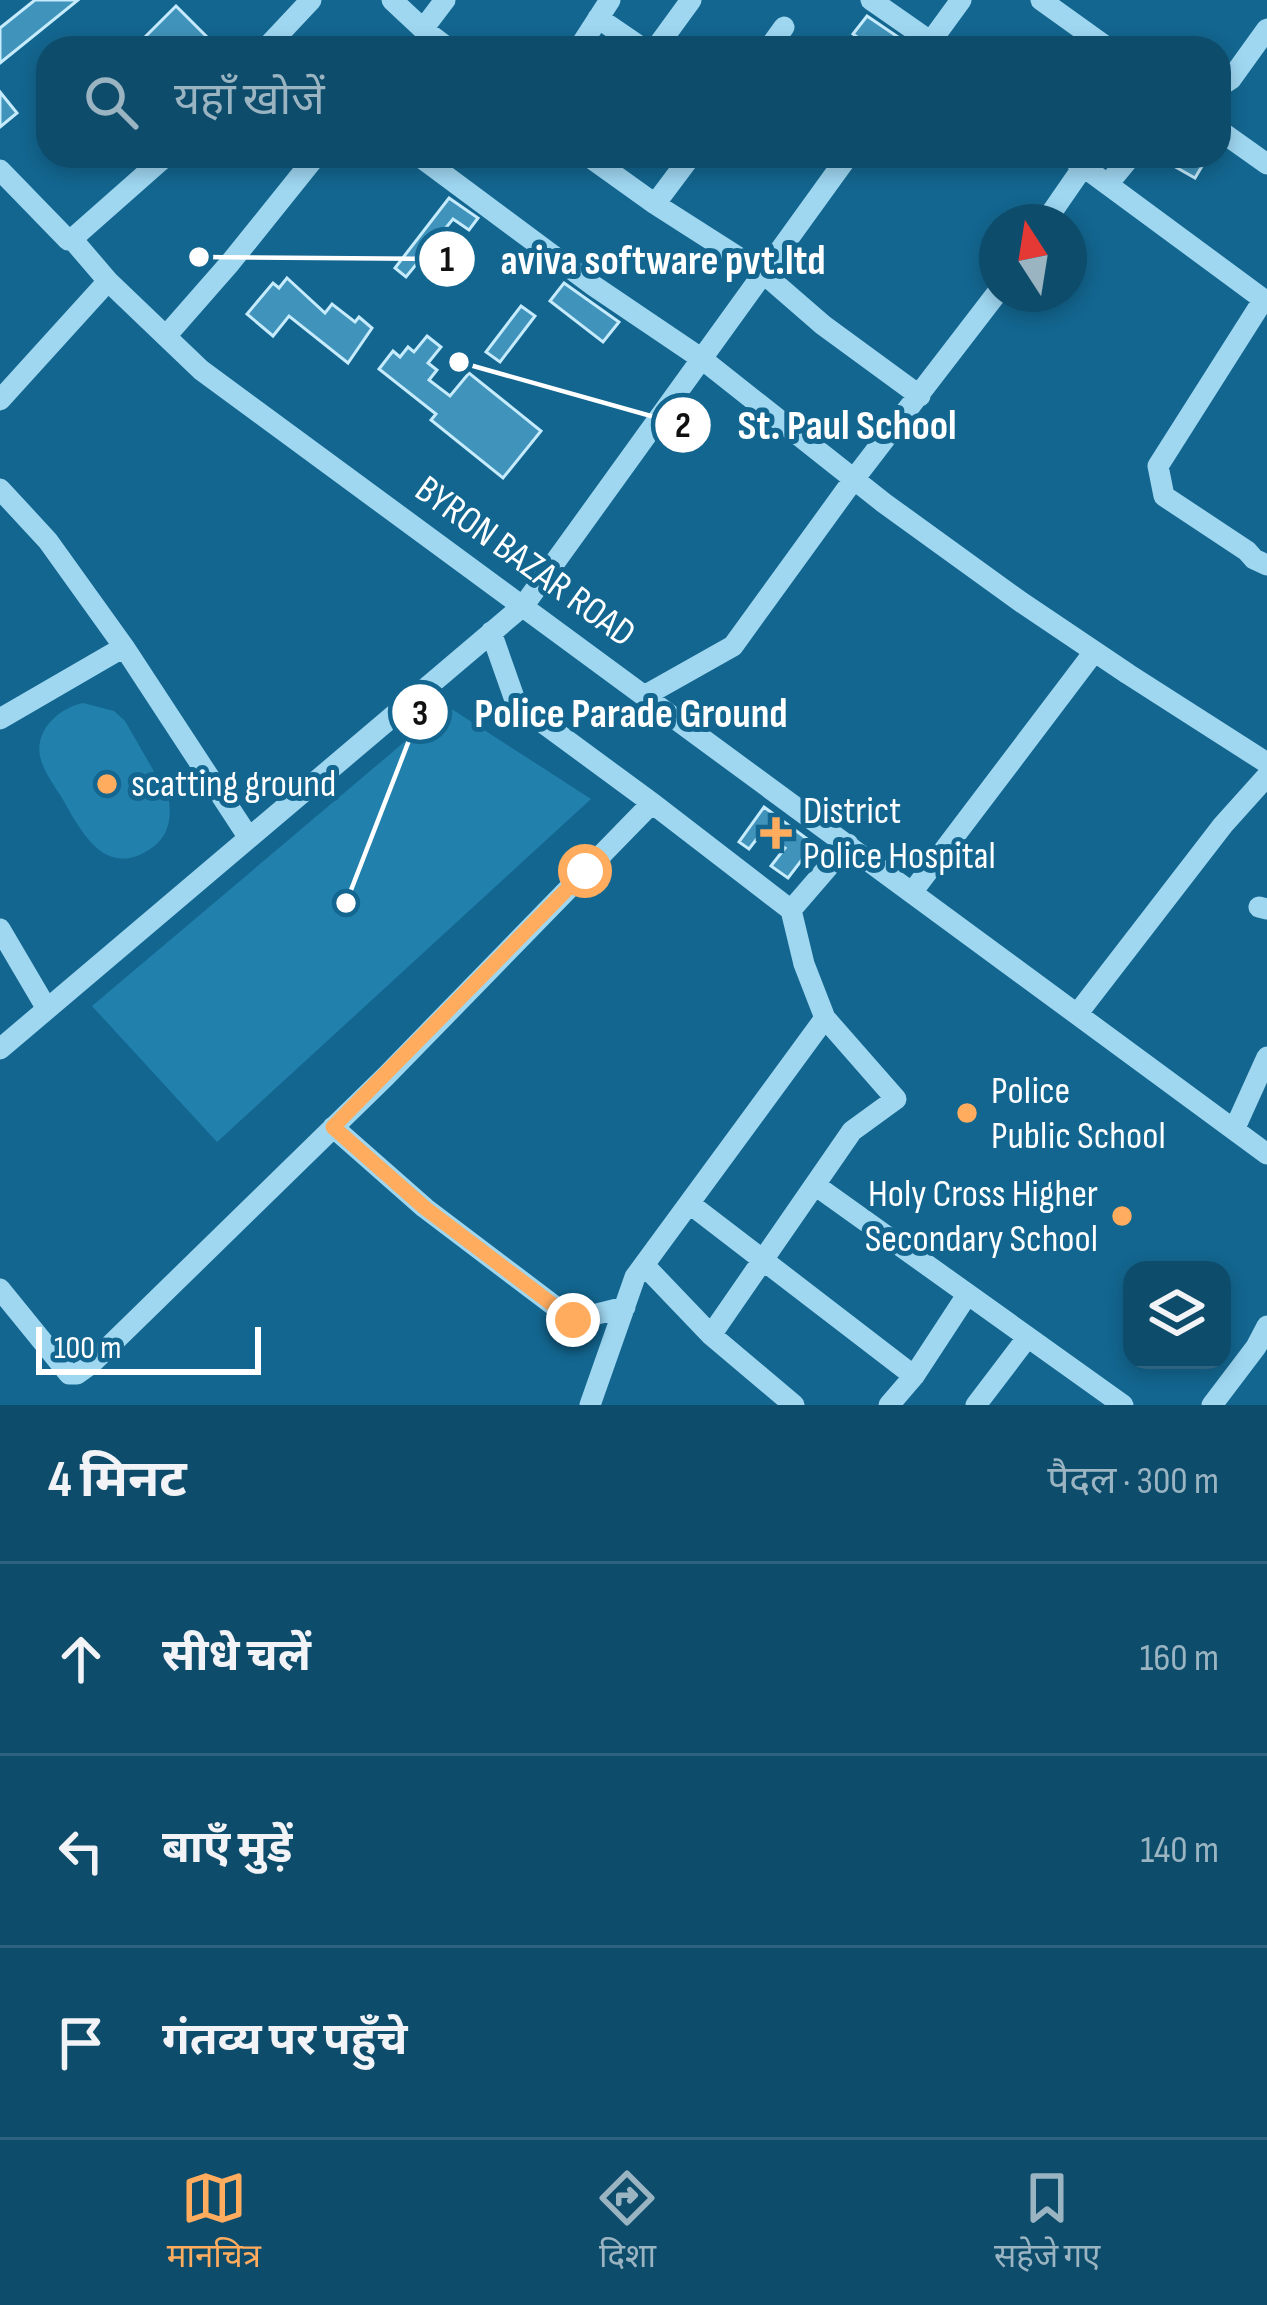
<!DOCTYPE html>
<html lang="hi">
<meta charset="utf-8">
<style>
body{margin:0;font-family:"Sofia Sans Condensed","Noto Sans Devanagari",sans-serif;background:#1c5674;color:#f1f3f6}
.controls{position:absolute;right:36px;bottom:36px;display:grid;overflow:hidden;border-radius:24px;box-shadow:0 6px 18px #0003}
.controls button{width:108px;height:108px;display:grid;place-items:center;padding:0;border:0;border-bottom:3px solid #2e637f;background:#0e4c6c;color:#f1f3f6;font:60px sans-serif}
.compass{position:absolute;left:979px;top:204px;width:108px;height:108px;border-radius:50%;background:#0e4c6c;box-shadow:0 6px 18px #0003;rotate:348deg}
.scale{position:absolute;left:36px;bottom:30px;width:225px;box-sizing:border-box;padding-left:12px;border:6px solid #fff;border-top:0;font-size:33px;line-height:42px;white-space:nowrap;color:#fff;-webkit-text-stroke:9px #136690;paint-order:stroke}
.stop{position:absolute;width:36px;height:36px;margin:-27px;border:9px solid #ffac5f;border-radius:50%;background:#fff}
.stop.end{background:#ffac5f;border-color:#fff;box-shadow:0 3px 12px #0008}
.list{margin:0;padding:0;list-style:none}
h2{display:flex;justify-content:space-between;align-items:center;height:156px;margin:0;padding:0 48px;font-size:51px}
h2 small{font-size:39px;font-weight:400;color:#9bb4c2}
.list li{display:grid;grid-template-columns:78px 1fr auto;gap:36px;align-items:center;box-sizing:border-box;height:192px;padding:0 48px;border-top:3px solid #2e637f}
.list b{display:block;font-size:45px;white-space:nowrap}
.list em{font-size:39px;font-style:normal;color:#9bb4c2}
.icon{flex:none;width:66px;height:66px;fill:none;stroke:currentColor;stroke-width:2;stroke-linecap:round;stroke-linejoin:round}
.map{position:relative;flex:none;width:1267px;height:1405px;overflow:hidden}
.search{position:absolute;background:#0e4c6c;box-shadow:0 6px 18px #0003;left:36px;right:36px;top:36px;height:132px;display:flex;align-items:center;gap:30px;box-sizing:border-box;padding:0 42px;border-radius:36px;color:#9bb4c2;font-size:45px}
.sheet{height:732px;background:#0e4c6c}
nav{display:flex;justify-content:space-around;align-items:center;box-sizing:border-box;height:168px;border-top:3px solid #2e637f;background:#0e4c6c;font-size:33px;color:#9bb4c2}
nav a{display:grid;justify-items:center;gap:6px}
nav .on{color:#ffac5f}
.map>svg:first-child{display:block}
.green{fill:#2280ad}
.building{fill:#4093ba;stroke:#c6ebfc;stroke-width:3}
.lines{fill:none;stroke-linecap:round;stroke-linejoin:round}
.minor{stroke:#9fd7f1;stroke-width:21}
.route{stroke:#ffac5f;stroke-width:15}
.poi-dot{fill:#ffac5f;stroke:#136690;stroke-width:4.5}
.labels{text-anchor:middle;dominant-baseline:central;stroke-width:10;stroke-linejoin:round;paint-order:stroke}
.street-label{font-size:39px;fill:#fff;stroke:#136690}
.poi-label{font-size:39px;fill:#fff;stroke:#136690;text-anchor:start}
.leader{fill:none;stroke:#fff;stroke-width:4.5}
.callout-dot{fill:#fff;stroke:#136690;stroke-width:4.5}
.mark-label{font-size:36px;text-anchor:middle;font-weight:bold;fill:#111}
.callout-label{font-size:42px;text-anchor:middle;font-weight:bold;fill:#fff;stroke:#136690;stroke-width:10;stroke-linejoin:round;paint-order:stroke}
</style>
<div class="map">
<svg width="1267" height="1405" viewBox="0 0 1267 1405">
<rect width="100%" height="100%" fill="#136690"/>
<path class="green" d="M83,703L114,711L125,721L168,796C172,814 170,835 153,847C106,881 82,833 62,798C54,785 43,771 40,756C35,730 59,708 83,703Z
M447,706L591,799L217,1142L92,1006Z"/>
<path class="building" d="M35,0H78L0,63V28Z
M176,6L212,42L206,48H134Z
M867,16L904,41L898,48H872L853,34Z
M0,92L17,113L0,127Z
M1178,156H1208L1195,178L1172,165Z
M449,198L478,218L469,230L453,219L406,277L395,268Z
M287,278L325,313L332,304L355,322L359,317L372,328L348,363L289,316L273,336L247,314L273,283L279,288Z
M564,283L619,322L603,342L550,301Z
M521,306L535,316L500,362L486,352Z
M427,336L441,347L428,363L437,370L429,380L450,396L469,373L541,431L503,478L431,420L436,414L379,369L393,351L400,357L408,347L414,352Z
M764,807L814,844L788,878L771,866L785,848L762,832L749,849L739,842Z"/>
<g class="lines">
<path class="minor" d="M392,0L423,29L448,48
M871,0L940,48
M1041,0L1108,48
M598,18L642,48
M423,29L445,0
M266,48L311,0
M579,48L610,0
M652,48L659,44L691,0
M769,48L784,27
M926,48L961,0
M1219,87L1231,79L1267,29
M1219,130L1267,164
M419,156L594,286L702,359L884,503L1021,602L1128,674L1267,763
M588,156L655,204L763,273L823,325L920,396
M1069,156L1267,302
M0,170L68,240L72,239L108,281L201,370L1267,1154
M1108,184L1131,156
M655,204L691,156
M1045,222L1083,167
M72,239L166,156
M1264,299L1158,466L1164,496L1247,551L1254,559L1267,565
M166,336L230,263L316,156
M0,400L108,281
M0,489L48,541L124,647L249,838
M491,632L516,703L652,803L791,910L804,964L825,1018
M646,695L733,646L854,479L997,293
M0,719L124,647
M913,891L1094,652
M1259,907L1267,909
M791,910L848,844
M0,929L47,1009
M1078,1013L1223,825L1267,776
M0,1049L524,605L848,156
M333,1127L425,1208L573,1320L625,1307
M1234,1130L1267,1057
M815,1185L1123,1405
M690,1204L914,1376
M644,1265L711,1335L794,1405
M0,1289L69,1374H77L91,1364L386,1076L652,803
M590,1405L635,1277L825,1018L896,1099L852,1131L711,1335
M889,1405L914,1376L967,1295
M976,1405L1027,1338
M1212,1405L1256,1347L1267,1326"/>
</g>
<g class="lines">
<path class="route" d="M573,1320L425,1208L333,1127L585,871"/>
</g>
<g class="poi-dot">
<circle cx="107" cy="784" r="12"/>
<path d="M770 815h12v12h12v12h-12v12h-12v-12h-12v-12h12z"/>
<circle cx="967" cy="1113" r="12"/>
<circle cx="1122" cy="1216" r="12"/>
</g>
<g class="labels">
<g class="street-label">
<text transform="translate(525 562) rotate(36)">BYRON BAZAR ROAD</text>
</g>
<g class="poi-label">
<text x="131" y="784">scatting ground</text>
<text x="803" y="811">District<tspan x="803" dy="45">Police Hospital</tspan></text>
<text x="991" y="1091">Police<tspan x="991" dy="45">Public School</tspan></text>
<text x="1098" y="1194" text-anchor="end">Holy Cross Higher<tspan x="1098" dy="45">Secondary School</tspan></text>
</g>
</g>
<path class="leader" d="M199 257L447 259M459 362L683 425M346 903L420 712"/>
<g class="callout-dot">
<circle cx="199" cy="257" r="12"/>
<circle cx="459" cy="362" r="12"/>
<circle cx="346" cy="903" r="12"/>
<circle cx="447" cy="259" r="30"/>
<circle cx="683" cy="425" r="30"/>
<circle cx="420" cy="712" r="30"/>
</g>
<g class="mark-label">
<text x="447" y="271">1</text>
<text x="683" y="437">2</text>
<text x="420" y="725">3</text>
</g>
<g class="callout-label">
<text x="663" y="274">aviva software pvt.ltd</text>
<text x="847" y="439">St. Paul School</text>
<text x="631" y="727">Police Parade Ground</text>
</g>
</svg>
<div class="controls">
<button><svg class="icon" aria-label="layers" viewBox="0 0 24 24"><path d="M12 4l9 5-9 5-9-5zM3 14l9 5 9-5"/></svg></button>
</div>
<svg class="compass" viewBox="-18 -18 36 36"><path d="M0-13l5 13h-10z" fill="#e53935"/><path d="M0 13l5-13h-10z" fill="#9bb4c2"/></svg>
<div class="scale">100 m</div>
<div class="stop" style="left:585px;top:871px"></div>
<div class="stop end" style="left:573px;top:1320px"></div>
<div class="search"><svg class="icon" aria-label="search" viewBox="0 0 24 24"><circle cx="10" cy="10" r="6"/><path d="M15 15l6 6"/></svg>यहाँ खोजें</div>
</div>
<section class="sheet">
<h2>4 मिनट<small>पैदल · 300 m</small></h2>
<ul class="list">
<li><svg class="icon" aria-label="ahead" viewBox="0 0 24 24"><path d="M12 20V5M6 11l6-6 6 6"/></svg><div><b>सीधे चलें</b></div><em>160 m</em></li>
<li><svg class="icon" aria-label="left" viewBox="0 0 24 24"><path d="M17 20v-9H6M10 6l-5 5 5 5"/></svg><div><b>बाएँ मुड़ें</b></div><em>140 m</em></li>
<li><svg class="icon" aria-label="arrive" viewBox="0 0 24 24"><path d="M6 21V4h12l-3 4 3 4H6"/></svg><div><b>गंतव्य पर पहुँचे</b></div></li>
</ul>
</section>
<nav>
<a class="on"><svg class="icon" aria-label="map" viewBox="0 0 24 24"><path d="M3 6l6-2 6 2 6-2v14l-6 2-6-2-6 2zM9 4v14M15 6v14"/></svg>मानचित्र</a>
<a><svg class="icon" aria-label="directions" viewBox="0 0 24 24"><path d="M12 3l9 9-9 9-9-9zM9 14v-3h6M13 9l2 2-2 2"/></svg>दिशा</a>
<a><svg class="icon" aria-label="saved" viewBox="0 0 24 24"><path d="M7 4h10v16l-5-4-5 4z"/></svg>सहेजे गए</a>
</nav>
